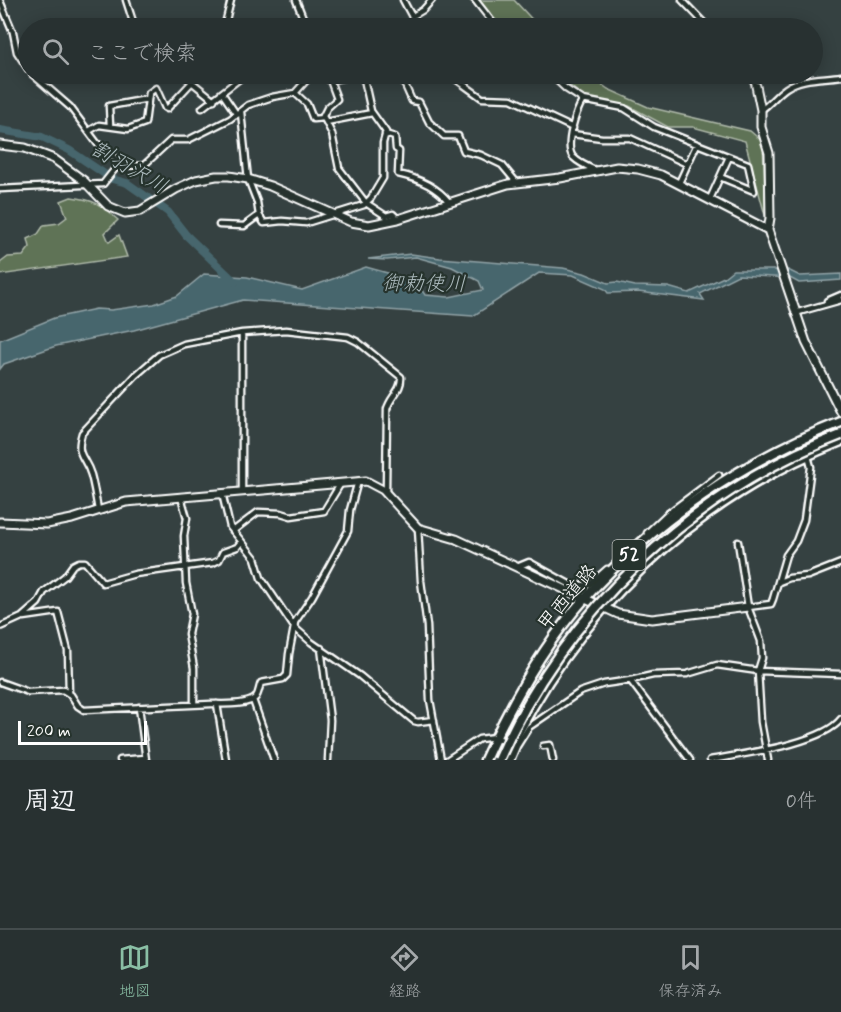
<!DOCTYPE html>
<html lang="ja">
<meta charset="utf-8">
<style>
body{margin:0;font-family:Mynerve,"Klee One",sans-serif;background:#343d3d;color:#f1f3f6}
.scale{position:absolute;left:18px;bottom:15px;width:129px;box-sizing:border-box;padding-left:6px;border:3px solid #fff;border-top:0;font-size:16px;line-height:21px;white-space:nowrap;color:#fff;-webkit-text-stroke:4px #26332d;paint-order:stroke}
.list{margin:0;padding:0;list-style:none}
h2{display:flex;justify-content:space-between;align-items:center;height:78px;margin:0;padding:0 24px;font-size:26px}
h2 small{font-size:20px;font-weight:400;color:#a5a9ab}
.icon{flex:none;width:33px;height:33px;fill:none;stroke:currentColor;stroke-width:2;stroke-linecap:round;stroke-linejoin:round}
.map{position:relative;flex:none;width:841px;height:760px;overflow:hidden}
.search{position:absolute;background:#283131;box-shadow:0 3px 15px #0003;left:18px;right:18px;top:18px;height:66px;display:flex;align-items:center;gap:15px;box-sizing:border-box;padding:0 21px;border-radius:33px;color:#a5a9ab;font-size:22px}
.sheet{height:168px;background:#283131}
nav{display:flex;justify-content:space-around;align-items:center;box-sizing:border-box;height:84px;border-top:2px solid #444c4d;background:#283131;font-size:16px;color:#a5a9ab}
nav a{display:grid;justify-items:center;gap:3px}
nav .on{color:#8abfa5}
.map>svg:first-child{display:block}
.green{fill:#5f7356;stroke:#afb9aa;stroke-width:1.5}
.water{fill:#47666d;stroke:#91a3a7;stroke-width:1.5}
.lines{fill:none;stroke-linecap:round;stroke-linejoin:round}
.river{stroke:#47666d;stroke-width:8}
.street-casing{stroke:#fff;stroke-width:9}
.secondary-casing{stroke:#fff;stroke-width:11}
.highway-casing{stroke:#fff;stroke-width:13}
.street{stroke:#26332d;stroke-width:4.5}
.secondary{stroke:#26332d;stroke-width:7}
.highway{stroke:#26332d;stroke-width:8}
.highway-bridge-casing{stroke:#fff;stroke-width:13;stroke-linecap:butt}
.highway-bridge{stroke:#26332d;stroke-width:8}
.labels{text-anchor:middle;dominant-baseline:central;stroke-width:4.5;stroke-linejoin:round;paint-order:stroke}
.shield{fill:#26332d;stroke:#bec2c0;stroke-width:1.5}
.shield-label{font-size:18px;font-weight:bold;fill:#fff}
.street-label{font-size:20px;fill:#fff;stroke:#26332d}
.water-label{font-size:21px;font-style:italic;fill:#acbabd;stroke:#26332d}
</style>
<div class="map">
<svg width="841" height="760" viewBox="0 0 841 760">
<rect width="100%" height="100%" fill="#354141"/>
<filter id="ink" filterUnits="userSpaceOnUse"><feTurbulence type="fractalNoise" baseFrequency=".0167" numOctaves="2"/><feDisplacementMap in="SourceGraphic" scale="12" xChannelSelector="R" yChannelSelector="G"/><feConvolveMatrix kernelMatrix="1 2 1 2 8 2 1 2 1" color-interpolation-filters="sRGB"/></filter>
<g filter="url(#ink)">
<path class="green" d="M469,0H514L540,28H503Z
M556,74H587L608,89L648,107L750,131L763,142L766,219L745,141L693,127H668L629,106L584,97Z
M71,197C95,200 100,204 118,220L105,233L109,242L119,235L127,257L0,275V263L8,257L23,256L30,247L28,239L38,234L44,225L59,223L67,217L61,201Z"/>
<path class="water" d="M411,254L440,258L563,268L584,273L608,283L617,282L635,286L668,287L689,293L724,277L733,270H788L800,276L841,274V280L799,283L790,278L738,275L700,294L704,300L638,292L608,293L605,289L573,275L539,273L473,316L243,300L134,330L56,346L4,364L0,369V340L54,318L96,309L111,310L154,304L177,296L204,274L247,277L302,290L366,267L416,281L425,295L449,297L483,290L479,281L452,267L416,257L387,260L368,259Z"/>
<g class="lines">
<path class="river" d="M0,130L42,137L69,150L112,179L127,183L168,212L186,235L235,282"/>
<defs>
<path id="street" d="M126,0L135,28
M296,0L307,28
M403,0L418,28
M475,0L497,28
M682,0L709,28
M0,1L13,32L17,52L28,69
M413,16L423,10L432,0
M224,28L231,0
M32,74L70,107L97,143L115,158L120,165
M182,74L214,100
M325,74L331,80L353,76L364,79L383,74
M400,74L412,101L419,102L429,122L444,136H458L464,151L481,155L502,165L517,183
M449,74L482,98L511,99L573,128
M550,74L566,89L583,100L624,108L654,127L748,164L754,191
M750,74L756,86
M222,93L237,115
M295,93L307,104L313,119L324,118L332,134L339,168L366,203L386,216L393,214L398,219
M583,100C576,111 564,146 573,157C579,163 588,167 595,170
M202,108L242,77L240,74
M761,110C770,104 777,94 786,88C802,77 823,79 841,76
M241,112L248,179L257,202L259,215L264,223L282,221L306,223L364,205L371,198L383,178V143L386,132L371,111L364,79
M322,118L327,108L337,99L330,80
M326,122L372,113
M110,126L109,106L148,99
M89,131L99,125L128,129L145,123L149,93L156,88L165,108L167,109L192,82
M385,134L395,137L396,149L399,151L398,174C417,178 436,186 449,202
M572,134L602,138H630L687,164
M720,177L754,191
M679,183L697,144
M0,189L103,184L118,165L143,166L171,140H188L230,119L248,105L272,97L295,93L312,74
M710,199L729,157
M219,225L244,226L259,215
M827,301L841,295
M795,313L841,300
M242,491V333
M222,493L230,527L255,558L261,578L294,627L311,642L360,676L414,721L418,722L434,720
M181,497L187,518L184,536L186,583L192,614L188,634L194,668V704
M98,510C96,498 94,486 91,475C85,455 75,457 82,433L136,375L159,355L184,344L242,333L286,330L348,337L358,342L401,377C402,390 390,397 387,409L386,492
M418,528L421,581L427,626L430,700L441,760
M233,531L258,512L281,513L291,516L324,511L341,483
M647,533L667,514L719,475
M738,542L748,607L761,641L762,658L758,671L761,722L768,760
M517,567L529,562L571,585H589L607,569
M779,582L789,578L808,576L841,563
M748,607L771,604L773,599L786,555L796,541L804,520L811,467L808,456
M24,617L58,612L68,651L69,694
M0,627L22,617L38,603L44,592L65,576L73,565L79,562H85L103,583L135,574L213,563L219,560L223,552L237,547L241,542
M321,648L330,720L328,760
M630,680L690,760
M0,682L28,692L63,690L71,695L78,706L84,710L211,704C221,704 249,706 256,697C259,693 259,687 261,683L283,679L287,675L289,654L295,622L312,597L348,531L350,510L358,481
M253,700L274,760
M217,704L226,760
M139,707L146,760
M543,746L550,745L553,760
M120,760L145,758
M447,760L479,739L495,737L509,743
M511,760L517,746L529,727L580,692L604,684L631,680L653,675L687,674L717,665L758,671L841,674
M710,760C742,754 822,744 841,719"/>
<path id="secondary" d="M756,86L761,110V127L769,153L770,218L768,230L806,342L841,412
M0,145L25,148L54,159L84,181L108,206L125,213L140,211L176,189L196,180L216,176H229L248,179L270,186L351,222L369,225L398,219L508,184L560,178L617,167L638,169L661,175L768,230
M0,522L47,524L72,519L126,502L366,481L383,490L418,528L456,539L618,614L652,619L748,607"/>
<path id="highway" d="M485,760C511,703 543,645 585,598C655,520 744,460 841,422
M505,760C572,614 692,500 841,441"/>
</defs>
<use href="#street" class="street-casing"/>
<use href="#secondary" class="secondary-casing"/>
<use href="#highway" class="highway-casing"/>
<use href="#street" class="street"/>
<use href="#secondary" class="secondary"/>
<use href="#highway" class="highway"/>
<defs>
<path id="highway-bridge" d="M499,760C563,614 691,492 841,435"/>
</defs>
<use href="#highway-bridge" class="highway-bridge-casing"/>
<use href="#highway-bridge" class="highway-bridge"/>
</g>
</g>
<g class="labels">
<rect class="shield" x="612.5" y="540" width="33" height="30" rx="4.5"/>
<g class="shield-label">
<text x="629" y="555">52</text>
</g>
<g class="street-label">
<text transform="translate(568 598) rotate(-50)">甲西道路</text>
</g>
<g class="water-label">
<text transform="translate(129 168) rotate(30)">割羽沢川</text>
<text transform="translate(424 284) rotate(1)">御勅使川</text>
</g>
</g>
</svg>
<div class="scale">200 m</div>
<div class="search"><svg class="icon" aria-label="search" viewBox="0 0 24 24"><circle cx="10" cy="10" r="6"/><path d="M15 15l6 6"/></svg>ここで検索</div>
</div>
<section class="sheet">
<h2>周辺<small>0件</small></h2>
<ul class="list">
</ul>
</section>
<nav>
<a class="on"><svg class="icon" aria-label="map" viewBox="0 0 24 24"><path d="M3 6l6-2 6 2 6-2v14l-6 2-6-2-6 2zM9 4v14M15 6v14"/></svg>地図</a>
<a><svg class="icon" aria-label="directions" viewBox="0 0 24 24"><path d="M12 3l9 9-9 9-9-9zM9 14v-3h6M13 9l2 2-2 2"/></svg>経路</a>
<a><svg class="icon" aria-label="saved" viewBox="0 0 24 24"><path d="M7 4h10v16l-5-4-5 4z"/></svg>保存済み</a>
</nav>
